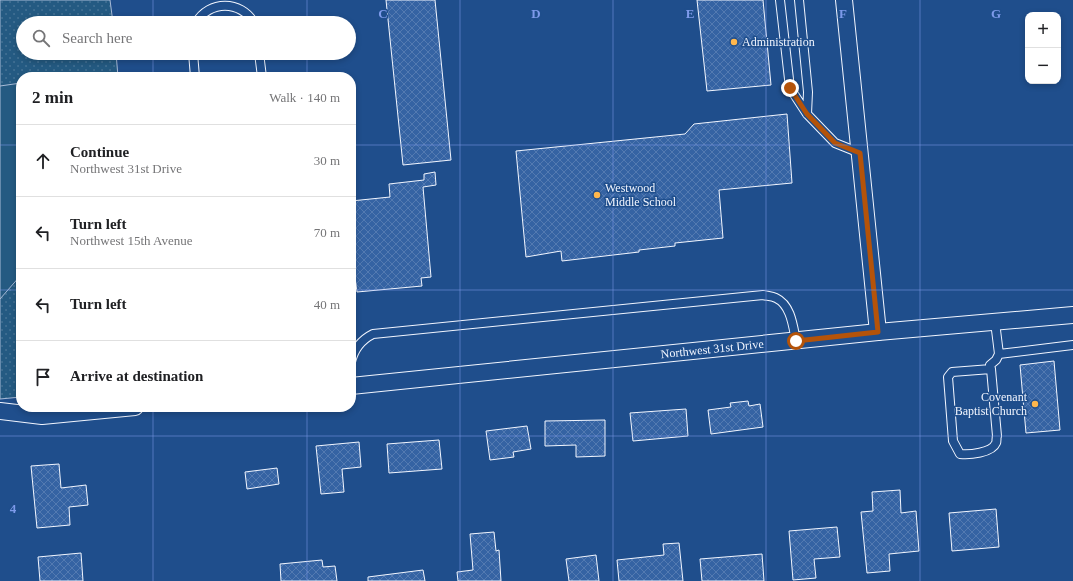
<!DOCTYPE html>
<meta charset="utf-8">
<style>
body{margin:0;font-family:"Times New Roman",serif;background:#f6f6f6;color:#202124}
.controls{position:absolute;right:12px;top:12px;display:grid;overflow:hidden;border-radius:8px;box-shadow:0 2px 6px #0003}
.controls button{width:36px;height:36px;display:grid;place-items:center;padding:0;border:0;border-bottom:1px solid #e0e0e0;background:#fff;color:#202124;font:20px sans-serif}
.stop{position:absolute;width:12px;height:12px;margin:-9px;border:3px solid #b45309;border-radius:50%;background:#fff}
.stop.end{background:#b45309;border-color:#fff;box-shadow:0 1px 4px #0008}
.list{margin:0;padding:0;list-style:none}
h2{display:flex;justify-content:space-between;align-items:center;height:52px;margin:0;padding:0 16px;font-size:17px}
h2 small{font-size:13px;font-weight:400;color:#757577}
.list li{display:grid;grid-template-columns:26px 1fr auto;gap:12px;align-items:center;box-sizing:border-box;height:72px;padding:0 16px;border-top:1px solid #e0e0e0}
.list b{display:block;font-size:15px;white-space:nowrap}
.list p{margin:0;font-size:13px;white-space:nowrap;color:#757577}
.list em{font-size:13px;font-style:normal;color:#757577}
.icon{flex:none;width:22px;height:22px;fill:none;stroke:currentColor;stroke-width:2;stroke-linecap:round;stroke-linejoin:round}
.map{position:relative;flex:none;width:1073px;height:581px;overflow:hidden}
.search{position:absolute;background:#fff;box-shadow:0 2px 6px #0003;left:16px;top:16px;width:340px;height:44px;display:flex;align-items:center;gap:10px;box-sizing:border-box;padding:0 14px;border-radius:22px;color:#757577;font-size:15px}
.panel{position:absolute;background:#fff;box-shadow:0 2px 6px #0003;left:16px;top:72px;width:340px;height:340px;border-radius:16px}
.map>svg:first-child{display:block}
.park{fill:url(#park-dots);stroke:#a8bbd7}
.pitch{fill:#245a82;stroke:#a8bbd7}
.building{fill:url(#building-cross-hatch);stroke:#f2f6ff}
.lines{fill:none;stroke-linecap:round;stroke-linejoin:round}
.lane-casing{stroke:#f2f6ff;stroke-width:10}
.street-casing{stroke:#f2f6ff;stroke-width:18}
.lane{stroke:#1f4e8c;stroke-width:8}
.street{stroke:#1f4e8c;stroke-width:16}
.route{stroke:#b45309;stroke-width:5}
.grid{fill:none;stroke:#7d9aea;stroke-width:1;stroke-opacity:0.55}
.poi-dot{fill:#ffb74d;stroke:#1f4e8c;stroke-width:1.5}
.labels{text-anchor:middle;dominant-baseline:central;stroke-width:3;stroke-linejoin:round;paint-order:stroke}
.poi-label{font-size:12px;fill:#f2f6ff;stroke:#1f4e8c;text-anchor:start}
.street-label{font-size:12px;fill:#f2f6ff;stroke:#1f4e8c}
.grid-label{font-size:13px;text-anchor:middle;font-weight:bold;fill:#7d9aea;stroke:#1f4e8c;stroke-width:3;stroke-linejoin:round;paint-order:stroke}
</style>
<div class="map">
<svg width="1073" height="581" viewBox="0 0 1073 581">
<defs>
<pattern id="park-dots" width="8" height="8" patternUnits="userSpaceOnUse"><rect width="8" height="8" fill="#245a82"/><path d="M2 2h.1M6 6h.1" fill="none" stroke="#447295" stroke-width="1.8" stroke-linecap="round"/></pattern>
<pattern id="building-cross-hatch" width="8" height="8" patternUnits="userSpaceOnUse"><rect width="8" height="8" fill="#3563a3"/><path d="M0 0l8 8M0 8l8-8" fill="none" stroke="#537ab1"/></pattern>
</defs>
<rect width="100%" height="100%" fill="#1f4e8c"/>
<path class="park" d="M0,0H110L113,23H23V53H116L118,77H21V397L0,399Z"/>
<path class="pitch" d="M21,83V275L0,299V86Z"/>
<path class="building" d="M386,0H435L451,160L403,165Z
M697,0H763L771,85L707,91Z
M787,114L792,183L719,190L723,238L675,243V246L639,250V252L562,261L561,251L526,257L516,151L685,134L694,124Z
M435,172L436,185L423,187L431,277L421,278L422,286L357,292L354,270H351V201L390,197L389,184L424,180V174Z
M1054,361L1060,430L1026,433L1020,365Z
M748,401L749,406L760,404L763,427L711,434L708,410L731,407L730,403Z
M686,409L688,436L633,441L630,413Z
M605,420V456L576,457V445L545,446V421Z
M527,426L531,449L513,452L514,457L490,460L486,431Z
M439,440L442,469L389,473L387,444Z
M359,442L361,467L342,469L344,492L321,494L316,446Z
M59,464L61,488L86,485L88,505L69,507L70,525L37,528L31,466Z
M277,468L279,484L247,489L245,472Z
M900,490L901,513L916,511L919,551L889,554L890,571L867,573L861,512L873,511L872,492Z
M996,509L999,547L952,551L949,513Z
M837,527L840,557L814,559L816,578L793,580L789,531Z
M494,532L496,551L499,550L501,581H458L457,572L473,570L470,534Z
M679,543L683,581H619L617,560L664,555L663,544Z
M81,553L83,581H40L38,557Z
M762,554L764,581H702L700,559Z
M596,555L599,581H569L566,559Z
M322,560L323,567L335,566L337,581H281L280,564Z
M423,570L425,581H368V577Z"/>
<g class="lines">
<defs>
<path id="lane" d="M780,0L790,88L807,114L835,143L860,153
M799,0L808,92L807,114
M196,23C209,0 241,0 254,23
M193,53L195,77
M259,53L262,77
M999,354L1073,345
M351,362C354,349 361,340 373,334L763,295C767,296 772,296 776,298C791,305 793,326 796,341
M991,369L952,372L948,377L953,441L960,454C969,455 992,453 996,443C997,441 996,438 997,436L991,369L990,365L996,360L999,354L995,322"/>
<g id="street">
<path d="M844,0L878,332"/>
<path id="s1" d="M351,386L878,332L1073,315"/>
<path d="M0,411L42,416L135,407"/>
</g>
</defs>
<use href="#lane" class="lane-casing"/>
<use href="#street" class="street-casing"/>
<use href="#lane" class="lane"/>
<use href="#street" class="street"/>
</g>
<g class="lines">
<path class="route" d="M790,88L807,114L835,143L860,153L878,332L796,341"/>
</g>
<path class="grid" d="M153,0V23M307,0V23M460,0V581M613,0V581M766,0V581M920,0V581M153,53V77M307,53V77M0,145H21M351,145H1073M0,290H21M351,290H1073M153,407V581M307,407V581M0,436H1073"/>
<g class="poi-dot">
<circle cx="734" cy="42" r="4"/>
<circle cx="597" cy="195" r="4"/>
<circle cx="1035" cy="404" r="4"/>
</g>
<g class="labels">
<g class="poi-label">
<text x="742" y="42">Administration</text>
<text x="605" y="188">Westwood<tspan x="605" dy="14">Middle School</tspan></text>
<text x="1027" y="397" text-anchor="end">Covenant<tspan x="1027" dy="14">Baptist Church</tspan></text>
</g>
<g class="street-label">
<text stroke="none"><textPath href="#s1" startOffset="363">Northwest 31st Drive</textPath></text>
</g>
</g>
<g class="grid-label">
<text x="383" y="18">C</text>
<text x="536" y="18">D</text>
<text x="690" y="18">E</text>
<text x="843" y="18">F</text>
<text x="996" y="18">G</text>
<text x="13" y="513">4</text>
</g>
</svg>
<div class="controls">
<button>+</button>
<button>−</button>
</div>
<div class="stop" style="left:796px;top:341px"></div>
<div class="stop end" style="left:790px;top:88px"></div>
<div class="search"><svg class="icon" aria-label="search" viewBox="0 0 24 24"><circle cx="10" cy="10" r="6"/><path d="M15 15l6 6"/></svg>Search here</div>
<section class="panel">
<h2>2 min<small>Walk · 140 m</small></h2>
<ul class="list">
<li><svg class="icon" aria-label="ahead" viewBox="0 0 24 24"><path d="M12 20V5M6 11l6-6 6 6"/></svg><div><b>Continue</b><p>Northwest 31st Drive</p></div><em>30 m</em></li>
<li><svg class="icon" aria-label="left" viewBox="0 0 24 24"><path d="M17 20v-9H6M10 6l-5 5 5 5"/></svg><div><b>Turn left</b><p>Northwest 15th Avenue</p></div><em>70 m</em></li>
<li><svg class="icon" aria-label="left" viewBox="0 0 24 24"><path d="M17 20v-9H6M10 6l-5 5 5 5"/></svg><div><b>Turn left</b></div><em>40 m</em></li>
<li><svg class="icon" aria-label="arrive" viewBox="0 0 24 24"><path d="M6 21V4h12l-3 4 3 4H6"/></svg><div><b>Arrive at destination</b></div></li>
</ul>
</section>
</div>
